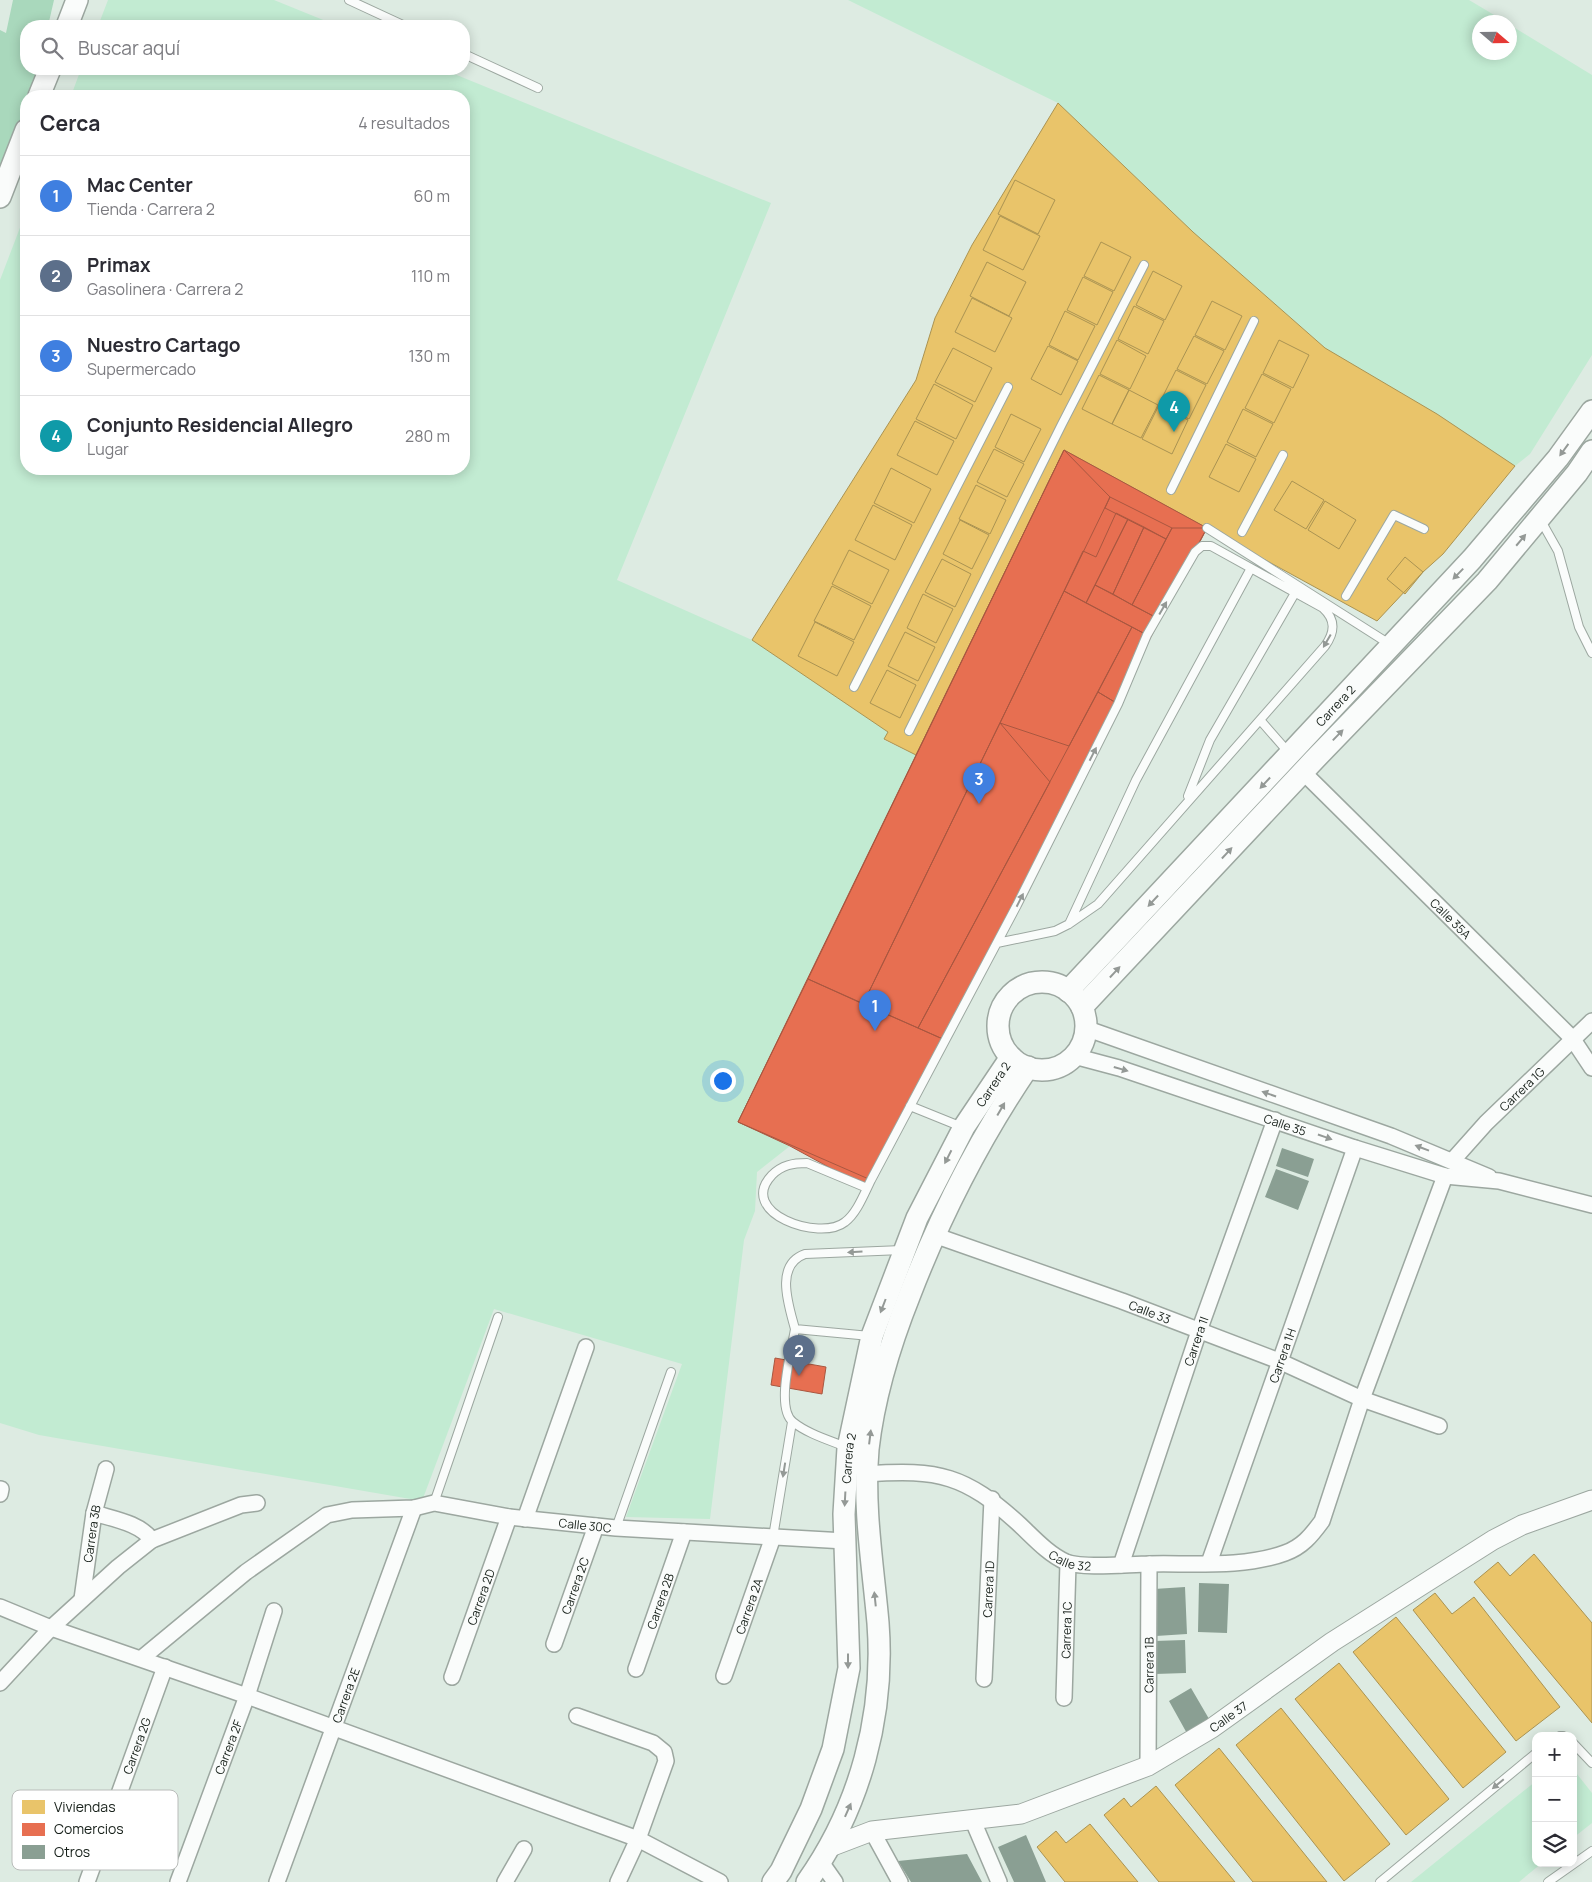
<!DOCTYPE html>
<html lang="es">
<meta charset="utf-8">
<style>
body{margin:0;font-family:Manrope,sans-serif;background:#f7f7f7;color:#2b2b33}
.controls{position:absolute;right:15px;bottom:15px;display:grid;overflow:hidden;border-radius:10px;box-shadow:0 2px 12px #0003}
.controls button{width:45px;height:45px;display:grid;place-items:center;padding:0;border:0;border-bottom:1px solid #e1e1e2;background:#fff;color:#2b2b33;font:25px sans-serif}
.compass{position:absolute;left:1472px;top:15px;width:45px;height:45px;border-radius:50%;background:#fff;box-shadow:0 2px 12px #0003;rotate:110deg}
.you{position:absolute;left:722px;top:1080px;width:18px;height:18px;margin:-12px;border:4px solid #fff;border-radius:50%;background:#1a73e8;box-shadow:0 0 0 8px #1a73e833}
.badge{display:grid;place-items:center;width:32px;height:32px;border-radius:50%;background:#2563eb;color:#fff;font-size:16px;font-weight:700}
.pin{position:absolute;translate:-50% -41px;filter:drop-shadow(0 1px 2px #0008)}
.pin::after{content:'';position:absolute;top:26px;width:18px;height:15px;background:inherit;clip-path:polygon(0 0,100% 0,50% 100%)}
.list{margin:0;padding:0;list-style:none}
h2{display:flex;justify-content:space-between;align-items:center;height:65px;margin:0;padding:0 20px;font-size:21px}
h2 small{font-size:16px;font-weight:400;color:#7c7c81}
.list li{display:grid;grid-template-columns:32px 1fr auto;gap:15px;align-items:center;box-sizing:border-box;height:80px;padding:0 20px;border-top:1px solid #e1e1e2}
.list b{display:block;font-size:19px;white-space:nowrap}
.list p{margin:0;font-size:16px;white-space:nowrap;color:#7c7c81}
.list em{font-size:16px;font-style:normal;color:#7c7c81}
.icon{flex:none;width:28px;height:28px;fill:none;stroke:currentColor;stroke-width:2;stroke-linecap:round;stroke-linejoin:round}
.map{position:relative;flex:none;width:1592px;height:1882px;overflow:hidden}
.search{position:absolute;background:#fff;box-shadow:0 2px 12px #0003;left:20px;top:20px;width:450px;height:55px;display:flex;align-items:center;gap:12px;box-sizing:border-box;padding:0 18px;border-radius:20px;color:#7c7c81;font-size:19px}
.panel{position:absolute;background:#fff;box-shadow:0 2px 12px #0003;left:20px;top:90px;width:450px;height:385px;border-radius:20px}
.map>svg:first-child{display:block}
.green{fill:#c2ebd2}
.forest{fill:#a9d8bc}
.homes{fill:#e9c46a;stroke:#aa9352}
.shops{fill:#e76f51;stroke:#a95740}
.building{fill:#8a9f93}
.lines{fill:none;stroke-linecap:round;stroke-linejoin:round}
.service-casing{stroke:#9ca7a0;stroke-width:10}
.minor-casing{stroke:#9ca7a0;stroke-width:18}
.tertiary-casing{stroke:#9ca7a0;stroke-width:21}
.secondary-casing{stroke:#9ca7a0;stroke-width:24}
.service{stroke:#fafcfb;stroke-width:8}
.minor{stroke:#fafcfb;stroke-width:15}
.tertiary{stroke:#fafcfb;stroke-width:19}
.secondary{stroke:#fafcfb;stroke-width:21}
.oneway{fill:#949996}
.labels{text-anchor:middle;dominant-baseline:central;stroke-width:5;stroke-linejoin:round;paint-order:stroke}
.street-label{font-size:12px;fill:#17201a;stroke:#fff}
.key{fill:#fff;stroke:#b9bcba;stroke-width:1}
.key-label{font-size:14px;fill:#17201a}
</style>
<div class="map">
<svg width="1592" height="1882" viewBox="0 0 1592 1882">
<rect width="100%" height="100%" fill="#ddebe2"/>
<path class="green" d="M108,0H274L338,26H98Z
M848,0H1469L1506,22H1480V52H1510V25L1592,75V355L1530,454L1515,466L1437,414L1325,348L1193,232L1058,103Z
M81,69H442L771,203L617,580L752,640L888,732L884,740L916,755L738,1122L790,1146L757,1172L755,1211L744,1240L710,1519L626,1517L682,1364L494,1309L422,1501L39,1435L0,1423V280L26,212V469H464V96H71Z
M1573,1769L1592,1793V1823L1573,1838Z
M1536,1781V1863H1542L1519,1882H1411Z"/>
<path class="forest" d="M13,0H54L48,26H26V69H38L32,96H26V120L0,197V30L6,33Z"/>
<path class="homes" d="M1058,103L1193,232L1325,348L1437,414L1515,466L1443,554L1423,572L1377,621L1064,450L916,755L884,739L888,732L752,640L916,380L935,318L972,245Z
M1015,180L1055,200L1038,234L998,214Z
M1000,216L1040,236L1023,270L983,250Z
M1101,242L1131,257L1114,291L1084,276Z
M987,262L1026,282L1009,316L970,296Z
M1153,271L1182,286L1165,320L1136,305Z
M1083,277L1113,292L1097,325L1067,310Z
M972,298L1012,318L995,352L955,332Z
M1212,301L1242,316L1225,350L1195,335Z
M1134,306L1164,321L1148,354L1118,339Z
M1065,311L1095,326L1078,360L1049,345Z
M1194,336L1224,351L1207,384L1177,369Z
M1117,340L1146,356L1130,389L1100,374Z
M1279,340L1309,355L1293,388L1263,373Z
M1048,346L1078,361L1061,395L1031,379Z
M953,348L992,368L975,402L935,382Z
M1176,370L1206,385L1189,419L1159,404Z
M1262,374L1291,389L1274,423L1245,408Z
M1099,375L1129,390L1112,424L1082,409Z
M934,384L973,405L956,439L916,419Z
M1129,390L1158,405L1141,438L1112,424Z
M1159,405L1188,420L1172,454L1142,439Z
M1243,409L1273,424L1256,457L1227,442Z
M1011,414L1041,429L1024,462L995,447Z
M915,421L954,441L937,475L897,455Z
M1226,444L1256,459L1239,492L1209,477Z
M994,449L1024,464L1007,497L977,482Z
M891,468L931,489L914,523L874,503Z
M1292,481L1324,500L1306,529L1274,510Z
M976,485L1006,500L990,534L959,519Z
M1325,501L1356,520L1339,549L1308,530Z
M873,505L912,525L895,560L855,540Z
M960,520L989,535L972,569L943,554Z
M849,550L889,570L872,604L832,584Z
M1405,557L1423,572L1405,594L1387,579Z
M942,559L971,574L955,607L925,592Z
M832,586L871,606L854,640L814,621Z
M923,594L953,609L936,643L907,628Z
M815,622L854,642L837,676L798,656Z
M905,632L935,647L918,681L888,666Z
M887,670L916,685L900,718L870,703Z
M1534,1554L1592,1623V1723L1474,1582L1498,1562L1510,1576Z
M1435,1593L1452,1614L1474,1597L1560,1707L1516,1741L1413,1610Z
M1396,1617L1506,1752L1463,1788L1353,1652Z
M1339,1663L1449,1799L1406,1835L1295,1699Z
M1281,1708L1390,1844L1344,1881L1236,1745Z
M1219,1748L1327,1882H1253L1175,1785Z
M1156,1786L1235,1882H1159L1104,1815L1124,1798L1131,1807Z
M1090,1824L1138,1882H1065L1037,1847L1056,1831L1066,1843Z"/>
<path class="shops" d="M1064,450L1207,528L867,1188L790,1146L738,1122Z
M1064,450L1110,497L863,1004L808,979Z
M1110,497L1172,528L1166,539L1105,508Z
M1116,513L1128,519L1086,603L1064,591L1083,551L1096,557Z
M1128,519L1144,527L1113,594L1095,585Z
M1144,527L1166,539L1132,605L1113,594Z
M1172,528H1207L1157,618L1132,605Z
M1095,585L1157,618L1147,635L1086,603Z
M1064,591L1132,627L1069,746L1000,723Z
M1132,627L1147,635L1118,704L1098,692Z
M1098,692L1118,704L945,1040L918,1028Z
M1000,723L1050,782L918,1028L863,1004Z
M808,979L945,1040L871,1180L738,1122Z
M775,1358L826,1367L822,1394L771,1385Z"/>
<path class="building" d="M1282,1148L1314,1159L1308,1177L1276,1166Z
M1276,1169L1309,1181L1298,1210L1265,1197Z
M1199,1583L1229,1584L1227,1633L1198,1632Z
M1185,1587L1187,1634L1156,1636L1154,1589Z
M1185,1640L1186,1673L1155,1674L1154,1641Z
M1191,1688L1212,1724L1189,1737L1169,1701Z
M1026,1835L1046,1882H1014L998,1847Z
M967,1854L982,1882H911L898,1861Z"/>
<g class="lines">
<defs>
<path id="service" d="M349,0L405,26
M464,54L538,88
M1171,490L1254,321
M1540,519L1558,551L1579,627L1592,653
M1207,528L1391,645
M1242,532L1283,455
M1346,596L1394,515L1424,529
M854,687L1008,387
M1261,721L1289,753
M909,731L1062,424L1144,265
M1188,796L1210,740L1295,593
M1069,924L1136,780L1250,570
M910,1106L962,1127
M867,1188L807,1163C793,1163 782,1165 772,1175C736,1213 820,1242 845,1222C857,1213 864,1194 871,1180L1017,905L1118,704L1147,635L1195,552L1202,546H1211L1323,608C1336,620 1335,632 1325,646L1098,904L1069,924L1055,931L997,943
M795,1329C789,1306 774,1265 805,1254L902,1250
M846,1447C829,1440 808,1434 793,1422C775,1408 792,1349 795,1329L870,1336
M434,1503L498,1317
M616,1528L671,1372
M773,1537L792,1422
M1560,1736H1563
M1573,1743L1592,1763
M1380,1882L1536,1753
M1548,1882L1592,1851"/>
<g id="minor">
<path id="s1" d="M1303,772L1572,1038L1592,1068"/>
<path d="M1085,1028L1391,1136L1489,1177"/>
<path id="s2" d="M1074,1056L1119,1068L1355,1148L1445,1176L1499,1181L1592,1205"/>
<path id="s3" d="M1453,1160L1486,1123L1592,1021"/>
<path id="s4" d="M934,1235L1122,1301L1279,1361L1362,1399L1439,1426"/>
<path id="s5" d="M867,1474C939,1469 965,1475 1019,1524C1033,1537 1048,1554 1066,1562C1083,1569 1129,1564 1149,1564C1191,1563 1245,1568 1285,1553C1302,1547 1311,1536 1322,1521L1362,1399L1445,1176"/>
<path d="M0,1494L1,1489"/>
<path d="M94,1513C113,1519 140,1523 152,1540"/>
<path d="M525,1519L586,1347"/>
<path id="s6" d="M1209,1563L1355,1148"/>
<path id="s7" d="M1121,1565L1199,1331L1275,1120"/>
<path id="s8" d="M82,1599L94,1513L106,1469"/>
<path d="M0,1607L51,1628L247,1696L638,1839L720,1882"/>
<path id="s9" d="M554,1644L596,1526"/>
<path id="s10" d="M142,1658L246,1572L327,1515L352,1510L414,1508L434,1503L509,1517L616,1528L845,1541"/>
<path id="s11" d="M636,1669L684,1532"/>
<path id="s12" d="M724,1676L773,1537"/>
<path id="s13" d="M452,1677L509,1517"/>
<path id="s14" d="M984,1679L992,1499"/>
<path d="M0,1683L51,1628L118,1567L152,1540L241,1505L257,1503"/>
<path id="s15" d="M1064,1698L1068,1563"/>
<path d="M577,1716L653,1743L664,1752L666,1761L638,1839L618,1882"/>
<path id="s16" d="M1148,1766L1149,1564"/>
<path d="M973,1821L999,1882"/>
<path d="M872,1831L900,1882"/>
<path d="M821,1862L835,1882"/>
<path id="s17" d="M87,1882L165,1667"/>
<path id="s18" d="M178,1882L247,1696L274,1611"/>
<path id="s19" d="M277,1882L414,1508"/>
<path d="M505,1882L524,1849"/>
</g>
<g id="tertiary">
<path id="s20" d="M830,1847L872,1831L1021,1814L1148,1766L1212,1728L1332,1642L1493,1540L1522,1525L1592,1500"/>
</g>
<g id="secondary">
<path d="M67,26L77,0"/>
<path d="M39,96L50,69"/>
<path d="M0,197L26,130"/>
<circle cx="1042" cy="1026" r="44"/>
<path id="s21" d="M1068,991L1472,559L1558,458L1592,411"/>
<path d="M1082,1007L1314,760L1487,581L1577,473L1592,451"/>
<path id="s22" d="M773,1882L781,1871L811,1809L833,1749L849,1668L844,1514L848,1448L872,1336L917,1218L964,1127L1011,1057"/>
<path d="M807,1882C860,1807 885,1715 878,1623C873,1566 863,1507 868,1449C874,1395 890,1344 910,1294C941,1214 980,1138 1028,1067"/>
</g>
</defs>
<use href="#service" class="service-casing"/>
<use href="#minor" class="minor-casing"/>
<use href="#tertiary" class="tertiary-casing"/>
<use href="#secondary" class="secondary-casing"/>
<use href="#service" class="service"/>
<use href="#minor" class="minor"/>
<use href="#tertiary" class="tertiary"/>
<use href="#secondary" class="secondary"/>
</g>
<defs><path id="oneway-solid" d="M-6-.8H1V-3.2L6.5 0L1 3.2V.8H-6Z" transform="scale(1.25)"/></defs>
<g class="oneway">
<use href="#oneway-solid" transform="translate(1564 450) rotate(126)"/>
<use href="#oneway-solid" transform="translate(1521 540) rotate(-50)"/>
<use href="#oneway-solid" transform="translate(1458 574) rotate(134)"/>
<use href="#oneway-solid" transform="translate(1163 608) rotate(-60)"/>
<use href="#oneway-solid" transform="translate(1327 641) rotate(120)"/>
<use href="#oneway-solid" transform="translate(1338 735) rotate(-46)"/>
<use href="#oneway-solid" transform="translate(1093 754) rotate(-63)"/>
<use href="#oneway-solid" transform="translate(1265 783) rotate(133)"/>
<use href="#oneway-solid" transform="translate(1227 853) rotate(-47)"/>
<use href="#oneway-solid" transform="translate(1020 900) rotate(-63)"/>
<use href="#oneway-solid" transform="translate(1153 901) rotate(133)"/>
<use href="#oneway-solid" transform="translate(1115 972) rotate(-47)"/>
<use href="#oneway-solid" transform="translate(1121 1069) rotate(16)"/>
<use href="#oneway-solid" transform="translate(1269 1094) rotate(-161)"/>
<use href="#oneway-solid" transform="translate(1001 1109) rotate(-60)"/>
<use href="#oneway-solid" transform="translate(1325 1137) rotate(19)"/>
<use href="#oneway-solid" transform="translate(1422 1148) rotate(-159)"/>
<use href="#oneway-solid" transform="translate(948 1157) rotate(117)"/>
<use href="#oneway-solid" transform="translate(855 1252) rotate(177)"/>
<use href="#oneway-solid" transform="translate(883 1306) rotate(111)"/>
<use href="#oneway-solid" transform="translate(870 1437) rotate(-83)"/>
<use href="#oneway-solid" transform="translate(784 1470) rotate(99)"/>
<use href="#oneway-solid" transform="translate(845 1499) rotate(93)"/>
<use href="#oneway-solid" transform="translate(875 1599) rotate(-96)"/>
<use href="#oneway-solid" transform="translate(848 1661) rotate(90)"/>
<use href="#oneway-solid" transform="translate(1498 1784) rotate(140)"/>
<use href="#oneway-solid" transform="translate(848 1810) rotate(-66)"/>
</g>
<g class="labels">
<g class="street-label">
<text stroke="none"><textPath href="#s21" startOffset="391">Carrera 2</textPath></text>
<text stroke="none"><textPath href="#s1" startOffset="208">Calle 35A</textPath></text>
<text stroke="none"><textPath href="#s22" startOffset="844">Carrera 2</textPath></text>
<text stroke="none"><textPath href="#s3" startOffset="99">Carrera 1G</textPath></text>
<text stroke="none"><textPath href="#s2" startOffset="222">Calle 35</textPath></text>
<text stroke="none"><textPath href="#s4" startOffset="229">Calle 33</textPath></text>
<text stroke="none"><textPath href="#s7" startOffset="236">Carrera 1I</textPath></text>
<text stroke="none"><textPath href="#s6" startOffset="220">Carrera 1H</textPath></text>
<text stroke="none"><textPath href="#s22" startOffset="439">Carrera 2</textPath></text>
<text stroke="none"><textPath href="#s10" startOffset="495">Calle 30C</textPath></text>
<text stroke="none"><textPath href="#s8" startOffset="66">Carrera 3B</textPath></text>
<text stroke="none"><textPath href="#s5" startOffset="231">Calle 32</textPath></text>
<text stroke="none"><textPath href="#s9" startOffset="62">Carrera 2C</textPath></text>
<text stroke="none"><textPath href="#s14" startOffset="90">Carrera 1D</textPath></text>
<text stroke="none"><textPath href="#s13" startOffset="85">Carrera 2D</textPath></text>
<text stroke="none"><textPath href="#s11" startOffset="72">Carrera 2B</textPath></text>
<text stroke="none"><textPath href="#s12" startOffset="74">Carrera 2A</textPath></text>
<text stroke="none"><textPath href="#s15" startOffset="68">Carrera 1C</textPath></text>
<text stroke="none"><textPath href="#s16" startOffset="101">Carrera 1B</textPath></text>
<text stroke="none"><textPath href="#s19" startOffset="199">Carrera 2E</textPath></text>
<text stroke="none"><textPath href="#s20" startOffset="425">Calle 37</textPath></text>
<text stroke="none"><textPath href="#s17" startOffset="145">Carrera 2G</textPath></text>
<text stroke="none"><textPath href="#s18" startOffset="144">Carrera 2F</textPath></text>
</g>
</g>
<rect x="12" y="1790" width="166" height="80" rx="8" class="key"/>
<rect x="22" y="1800" width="23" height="14" fill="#e9c46a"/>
<rect x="22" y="1823" width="23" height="13" fill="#e76f51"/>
<rect x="22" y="1845" width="23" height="14" fill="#8a9f93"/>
<g class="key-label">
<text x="54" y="1812">Viviendas</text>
<text x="54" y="1834">Comercios</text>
<text x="54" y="1857">Otros</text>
</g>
</svg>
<div class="controls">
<button>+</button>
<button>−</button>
<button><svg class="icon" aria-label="layers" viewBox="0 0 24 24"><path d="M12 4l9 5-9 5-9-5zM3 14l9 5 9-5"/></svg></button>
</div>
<svg class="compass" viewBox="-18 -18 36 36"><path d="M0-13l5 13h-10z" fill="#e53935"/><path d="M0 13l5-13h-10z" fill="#7c7c81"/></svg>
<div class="you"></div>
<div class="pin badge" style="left:875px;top:1031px;background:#3f7fe0">1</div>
<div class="pin badge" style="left:799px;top:1376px;background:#5c6f8a">2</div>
<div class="pin badge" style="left:979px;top:804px;background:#3f7fe0">3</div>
<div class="pin badge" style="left:1174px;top:432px;background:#0f9aa8">4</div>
<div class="search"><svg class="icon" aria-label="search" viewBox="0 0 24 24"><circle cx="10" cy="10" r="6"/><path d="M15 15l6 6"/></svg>Buscar aquí</div>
<section class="panel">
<h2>Cerca<small>4 resultados</small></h2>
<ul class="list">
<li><span class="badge" style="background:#3f7fe0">1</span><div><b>Mac Center</b><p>Tienda · Carrera 2</p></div><em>60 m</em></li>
<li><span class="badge" style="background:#5c6f8a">2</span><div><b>Primax</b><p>Gasolinera · Carrera 2</p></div><em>110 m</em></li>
<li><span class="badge" style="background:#3f7fe0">3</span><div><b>Nuestro Cartago</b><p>Supermercado</p></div><em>130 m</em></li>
<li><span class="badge" style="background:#0f9aa8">4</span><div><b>Conjunto Residencial Allegro</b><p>Lugar</p></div><em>280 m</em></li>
</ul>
</section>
</div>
